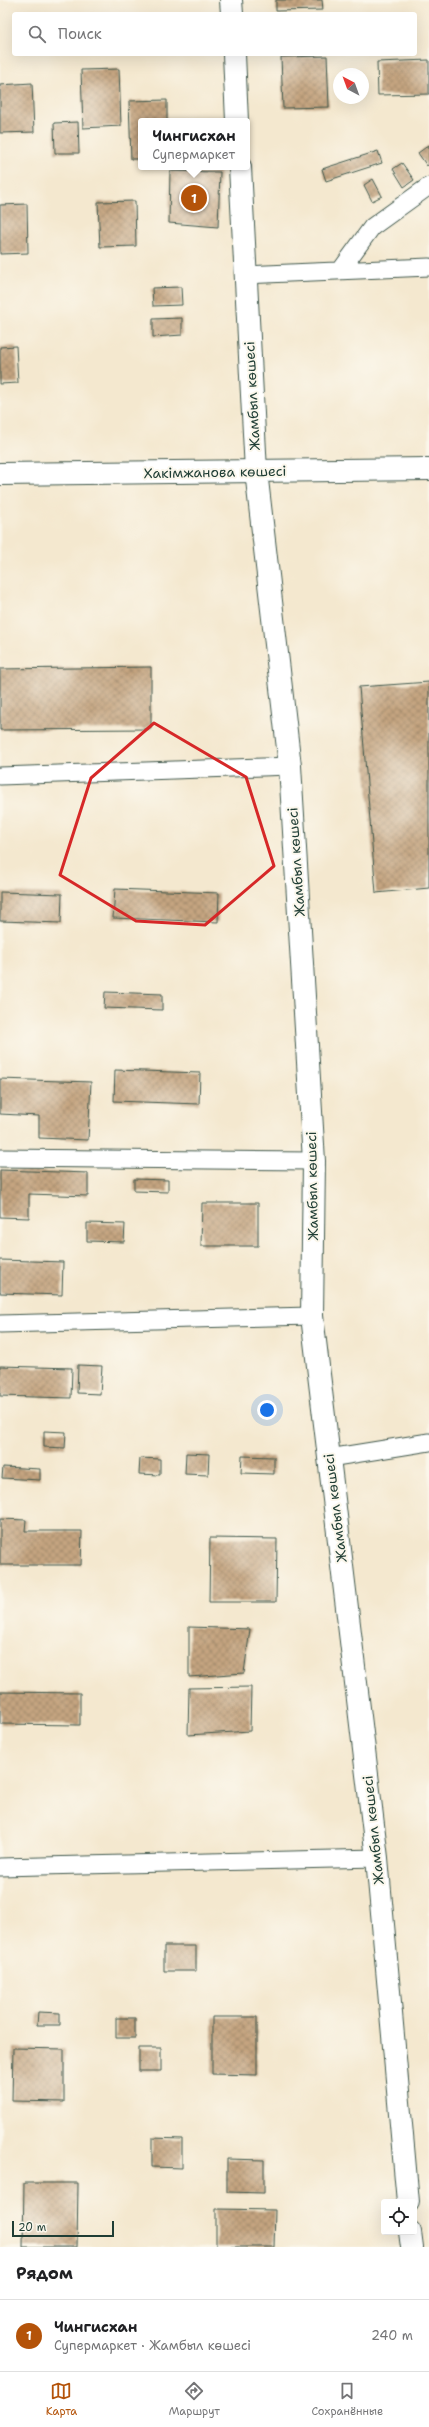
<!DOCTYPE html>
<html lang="ru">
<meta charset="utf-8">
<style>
body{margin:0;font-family:"Shantell Sans",sans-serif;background:#f6f6f6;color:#202124}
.controls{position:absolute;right:12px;bottom:12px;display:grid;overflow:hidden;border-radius:4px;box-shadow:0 4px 16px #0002}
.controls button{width:36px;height:36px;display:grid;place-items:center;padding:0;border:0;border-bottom:1px solid #e0e0e0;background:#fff;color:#202124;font:20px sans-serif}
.compass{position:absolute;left:333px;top:68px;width:36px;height:36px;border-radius:50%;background:#fff;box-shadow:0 4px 16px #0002;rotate:319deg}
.scale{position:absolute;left:12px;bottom:10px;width:102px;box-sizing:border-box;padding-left:4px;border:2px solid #1f3d34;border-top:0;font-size:11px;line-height:14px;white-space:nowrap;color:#1f3d34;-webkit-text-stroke:3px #fbf7ec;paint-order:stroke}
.you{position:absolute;left:267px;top:1410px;width:14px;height:14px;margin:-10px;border:3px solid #fff;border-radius:50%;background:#1a73e8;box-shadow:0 0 0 6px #1a73e833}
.badge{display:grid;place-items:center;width:26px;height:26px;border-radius:50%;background:#b45309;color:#fff;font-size:13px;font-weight:700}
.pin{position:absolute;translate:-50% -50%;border:2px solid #fff;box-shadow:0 1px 4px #0006}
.popup{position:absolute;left:138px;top:118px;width:112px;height:52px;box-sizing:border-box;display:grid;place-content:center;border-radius:4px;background:#fff;filter:drop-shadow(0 1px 3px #0005);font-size:13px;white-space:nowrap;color:#757577}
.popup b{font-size:15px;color:#202124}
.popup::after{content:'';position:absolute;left:50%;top:100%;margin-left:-8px;border:8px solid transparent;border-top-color:#fff}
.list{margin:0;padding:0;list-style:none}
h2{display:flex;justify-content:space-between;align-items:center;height:52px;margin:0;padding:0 16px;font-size:17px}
h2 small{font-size:13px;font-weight:400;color:#757577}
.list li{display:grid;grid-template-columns:26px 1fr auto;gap:12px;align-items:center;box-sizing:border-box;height:72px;padding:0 16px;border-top:1px solid #e0e0e0}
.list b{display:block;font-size:15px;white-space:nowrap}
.list p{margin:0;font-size:13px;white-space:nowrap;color:#757577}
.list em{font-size:13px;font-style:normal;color:#757577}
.icon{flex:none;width:22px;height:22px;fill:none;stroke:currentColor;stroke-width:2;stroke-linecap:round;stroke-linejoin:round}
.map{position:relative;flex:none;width:429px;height:2247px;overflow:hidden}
.search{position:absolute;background:#fff;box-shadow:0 4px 16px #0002;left:12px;right:12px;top:12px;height:44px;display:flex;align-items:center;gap:10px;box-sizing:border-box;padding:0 14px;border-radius:4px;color:#757577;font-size:15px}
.sheet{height:124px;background:#fff}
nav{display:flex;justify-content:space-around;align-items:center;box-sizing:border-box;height:56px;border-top:1px solid #e0e0e0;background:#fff;font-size:11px;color:#757577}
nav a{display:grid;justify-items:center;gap:2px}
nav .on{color:#b45309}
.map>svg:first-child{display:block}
.building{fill:url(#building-cross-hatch)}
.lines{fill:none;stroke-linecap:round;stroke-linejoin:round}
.lane-casing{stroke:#3f574b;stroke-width:19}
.street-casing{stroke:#3f574b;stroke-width:24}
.secondary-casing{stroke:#3f574b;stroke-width:24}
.lane{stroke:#fff;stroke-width:17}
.street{stroke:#fff;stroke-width:22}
.secondary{stroke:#fff;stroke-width:22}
.marked{fill:none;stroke:#d62828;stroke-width:3;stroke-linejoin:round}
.labels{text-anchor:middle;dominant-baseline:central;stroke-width:4;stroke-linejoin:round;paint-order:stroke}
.street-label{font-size:14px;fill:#1f3d34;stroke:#fbf7ec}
</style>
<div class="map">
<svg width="429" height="2247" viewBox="0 0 429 2247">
<defs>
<pattern id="building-cross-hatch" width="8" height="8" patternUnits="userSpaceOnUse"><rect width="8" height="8" fill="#c5a480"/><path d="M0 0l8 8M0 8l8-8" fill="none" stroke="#9f876a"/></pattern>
</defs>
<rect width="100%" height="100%" fill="#fbf7ec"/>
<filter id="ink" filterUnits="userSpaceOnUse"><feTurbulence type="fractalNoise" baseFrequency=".025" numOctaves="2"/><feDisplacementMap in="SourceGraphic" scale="8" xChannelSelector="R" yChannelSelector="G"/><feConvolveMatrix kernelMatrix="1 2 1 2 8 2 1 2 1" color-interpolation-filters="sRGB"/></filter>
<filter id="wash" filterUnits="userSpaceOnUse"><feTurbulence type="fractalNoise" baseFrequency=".012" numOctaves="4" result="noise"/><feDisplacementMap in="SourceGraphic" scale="16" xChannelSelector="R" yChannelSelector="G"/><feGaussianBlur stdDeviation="0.9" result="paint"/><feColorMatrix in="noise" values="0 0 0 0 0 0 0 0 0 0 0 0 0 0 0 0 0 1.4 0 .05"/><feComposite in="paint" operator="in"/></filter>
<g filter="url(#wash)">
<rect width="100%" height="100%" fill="#f4e8cf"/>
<g id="blocks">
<path class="building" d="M276,0H322L323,10L276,11Z
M327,56L329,107L283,108L281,57Z
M429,60V94L378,95L377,62Z
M119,69L121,126L83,128L81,70Z
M32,83L34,132L0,133V85Z
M167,100V121H141V159H131L129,101Z
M78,122L79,153H55L54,123Z
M429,145V164L427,166L418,153Z
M378,151L382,163L326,181L322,169Z
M402,163L414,180L404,187L393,169Z
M170,171L220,172L218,227L169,223Z
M373,179L382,196L372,201L364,185Z
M135,201L136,246L100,247L98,202Z
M27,204L28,253L0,254V205Z
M181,287L182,305L153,306L152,288Z
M182,318V335L153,337V319Z
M16,346L18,383L0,384V347Z
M151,667V729L0,730V669Z
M429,682V888L376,893L359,687Z
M115,889L219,893L218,922L113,918Z
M0,892L62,894L61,923L0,921Z
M105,992L162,994V1010L104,1008Z
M115,1070L200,1073L199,1104L114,1101Z
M0,1079L91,1082L88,1140L39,1138V1116L0,1114Z
M0,1170L88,1173V1196L29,1194V1218L0,1217Z
M134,1179L168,1180V1192L134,1191Z
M202,1203H258V1246H201Z
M87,1223L125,1224L124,1242L87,1241Z
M0,1260L63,1262L62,1295L0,1293Z
M78,1365L102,1366L100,1394L77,1393Z
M0,1366L72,1368L71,1398L0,1396Z
M44,1431L66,1432L65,1448L44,1447Z
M186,1453L209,1454L208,1475L185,1474Z
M242,1456L274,1457V1474L241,1473Z
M140,1458L160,1459V1475L139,1474Z
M3,1467L40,1469V1480L2,1478Z
M0,1519L26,1520L25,1531H82L81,1565H0Z
M210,1538L277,1539L276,1602H209Z
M189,1627L250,1629L244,1673L189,1677Z
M251,1687L250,1731L188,1735L189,1688Z
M0,1692L80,1693V1725L0,1724Z
M164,1946H196V1971H164Z
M38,2012L60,2013V2025H37Z
M212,2017H257V2075L212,2074Z
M116,2018H135V2038H116Z
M13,2048L64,2049V2102L12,2101Z
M139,2048H161V2071H139Z
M152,2138L182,2139V2168L152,2167Z
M227,2159L264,2160V2193L227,2192Z
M24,2183H78L77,2247H23Z
M216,2209L275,2210L274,2247H216Z"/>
</g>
</g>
<g filter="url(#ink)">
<use href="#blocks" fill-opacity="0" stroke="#3f574b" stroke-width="1"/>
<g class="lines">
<defs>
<path id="lane" d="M340,271L372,227L429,186
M245,275L429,267
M0,776L290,766
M0,1158L314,1161
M0,1324L312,1316
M329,1458L429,1442
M0,1867L377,1858"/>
<path id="street" d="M231,0L232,14
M234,54L237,121
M240,167L256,471L290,766L314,1161L312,1316L377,1858L408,2202
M410,2232L412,2247"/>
<path id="secondary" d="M0,474L429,469"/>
</defs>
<use href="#lane" class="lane-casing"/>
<use href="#street" class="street-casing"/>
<use href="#secondary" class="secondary-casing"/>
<use href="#lane" class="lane"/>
<use href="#street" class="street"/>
<use href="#secondary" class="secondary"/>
</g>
</g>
<path class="marked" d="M154,723L246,777L274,866L205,925L136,921L60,875L91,778Z"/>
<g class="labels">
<g class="street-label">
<text transform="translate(252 396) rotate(-93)">Жамбыл көшесі</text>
<text transform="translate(215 472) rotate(-1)">Хакімжанова көшесі</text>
<text transform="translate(296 862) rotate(-94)">Жамбыл көшесі</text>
<text transform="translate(312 1186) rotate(-91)">Жамбыл көшесі</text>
<text transform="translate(335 1508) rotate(-97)">Жамбыл көшесі</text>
<text transform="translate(373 1830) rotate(-96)">Жамбыл көшесі</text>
</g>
</g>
</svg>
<div class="controls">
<button><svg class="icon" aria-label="locate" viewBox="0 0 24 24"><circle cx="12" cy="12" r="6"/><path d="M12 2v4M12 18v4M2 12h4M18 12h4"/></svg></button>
</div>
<svg class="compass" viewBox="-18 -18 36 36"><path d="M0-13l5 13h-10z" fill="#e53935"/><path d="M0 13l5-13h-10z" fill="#757577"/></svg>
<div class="scale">20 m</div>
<div class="you"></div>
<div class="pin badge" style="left:194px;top:198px">1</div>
<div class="popup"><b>Чингисхан</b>Супермаркет</div>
<div class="search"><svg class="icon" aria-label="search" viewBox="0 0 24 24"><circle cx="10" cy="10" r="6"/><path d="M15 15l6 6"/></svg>Поиск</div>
</div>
<section class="sheet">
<h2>Рядом<small></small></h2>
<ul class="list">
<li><span class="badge">1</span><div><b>Чингисхан</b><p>Супермаркет · Жамбыл көшесі</p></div><em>240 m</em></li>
</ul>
</section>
<nav>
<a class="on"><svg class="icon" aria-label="map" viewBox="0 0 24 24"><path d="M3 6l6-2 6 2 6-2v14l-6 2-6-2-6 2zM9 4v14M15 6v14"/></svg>Карта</a>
<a><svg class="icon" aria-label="directions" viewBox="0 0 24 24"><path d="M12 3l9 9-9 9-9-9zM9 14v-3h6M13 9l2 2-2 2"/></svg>Маршрут</a>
<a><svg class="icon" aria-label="saved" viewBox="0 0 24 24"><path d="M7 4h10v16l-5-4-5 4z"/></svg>Сохранённые</a>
</nav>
